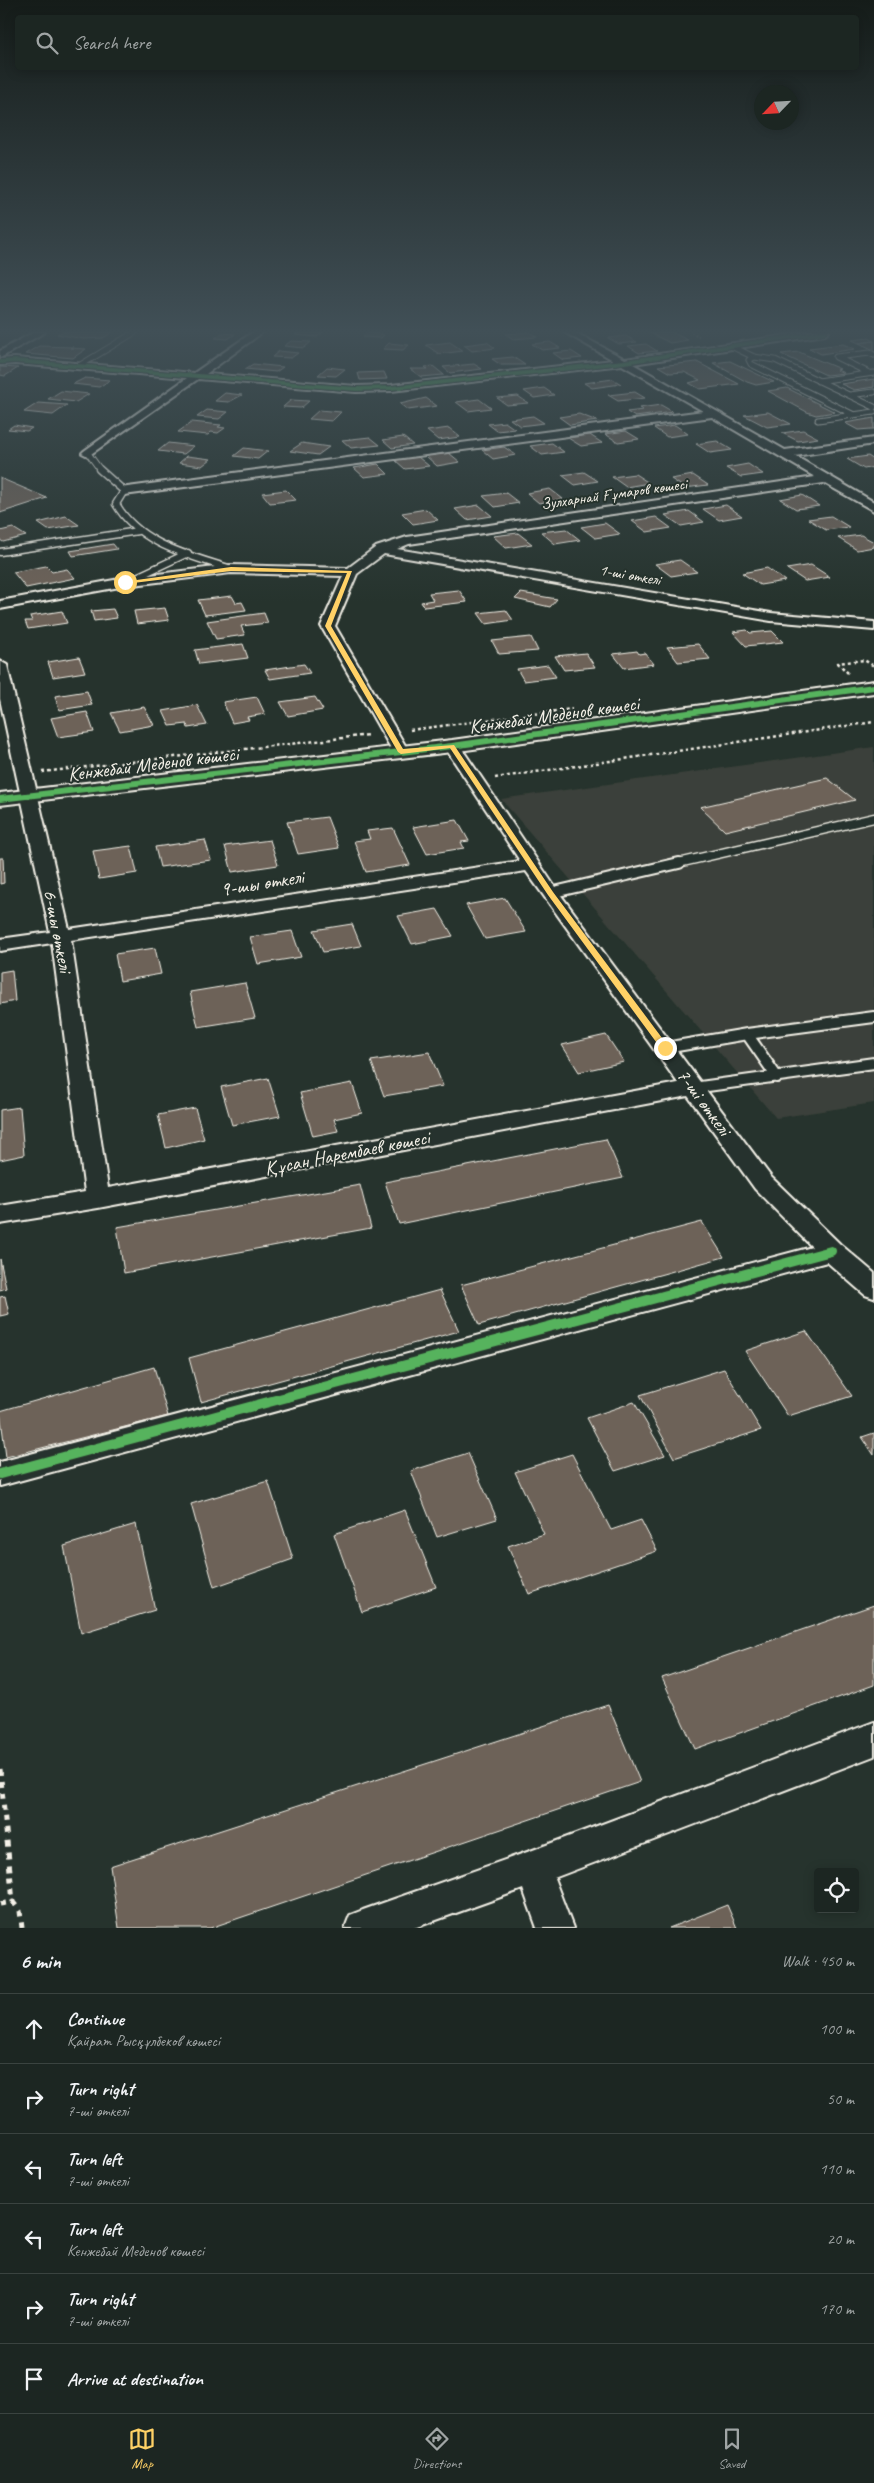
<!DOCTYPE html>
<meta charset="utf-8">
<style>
body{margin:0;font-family:Caveat,sans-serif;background:#252e2a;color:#f1f3f6}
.controls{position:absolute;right:15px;bottom:15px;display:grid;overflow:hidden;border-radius:5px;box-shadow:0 2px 12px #0003}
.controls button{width:45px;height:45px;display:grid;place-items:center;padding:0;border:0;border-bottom:1px solid #3a4340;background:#1c2622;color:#f1f3f6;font:25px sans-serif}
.compass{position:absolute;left:754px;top:85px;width:45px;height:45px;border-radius:50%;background:#1c2622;box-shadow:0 2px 12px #0003;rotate:245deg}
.stop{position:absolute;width:15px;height:15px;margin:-11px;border:4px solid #ffd166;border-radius:50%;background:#fff}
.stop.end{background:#ffd166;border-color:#fff;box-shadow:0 1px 5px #0008}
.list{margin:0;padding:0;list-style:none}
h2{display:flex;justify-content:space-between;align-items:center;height:65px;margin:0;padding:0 20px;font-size:21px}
h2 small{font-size:16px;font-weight:400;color:#a0a5a5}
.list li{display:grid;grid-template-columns:32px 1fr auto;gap:15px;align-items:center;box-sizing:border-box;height:70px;padding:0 20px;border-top:1px solid #3a4340}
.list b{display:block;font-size:19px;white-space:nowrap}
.list p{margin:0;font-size:16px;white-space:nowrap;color:#a0a5a5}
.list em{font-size:16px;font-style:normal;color:#a0a5a5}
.icon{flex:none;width:28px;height:28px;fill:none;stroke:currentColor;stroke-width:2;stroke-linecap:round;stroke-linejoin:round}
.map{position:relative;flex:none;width:874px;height:1928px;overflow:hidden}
.search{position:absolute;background:#1c2622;box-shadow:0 2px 12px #0003;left:15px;right:15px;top:15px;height:55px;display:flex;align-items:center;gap:12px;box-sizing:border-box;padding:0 18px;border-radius:5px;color:#a0a5a5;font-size:19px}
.sheet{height:485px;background:#1c2622}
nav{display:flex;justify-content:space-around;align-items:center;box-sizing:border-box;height:70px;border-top:1px solid #3a4340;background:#1c2622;font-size:14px;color:#a0a5a5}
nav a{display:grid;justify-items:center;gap:2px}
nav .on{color:#ffd166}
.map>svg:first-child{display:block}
.built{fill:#3b413a}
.building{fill:#6d6258;stroke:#f4f1e8}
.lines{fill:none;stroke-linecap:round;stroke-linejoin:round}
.service-far3-casing{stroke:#f4f1e8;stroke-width:7}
.service-far2-casing{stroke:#f4f1e8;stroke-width:9}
.service-far1-casing{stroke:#f4f1e8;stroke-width:11}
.service-casing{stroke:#f4f1e8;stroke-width:14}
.minor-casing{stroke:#f4f1e8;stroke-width:4}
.tertiary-casing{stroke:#f4f1e8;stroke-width:4}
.path-far2{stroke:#f4f1e8;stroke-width:2;stroke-dasharray:2 2;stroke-linecap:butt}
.path-far1{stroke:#f4f1e8;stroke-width:2.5;stroke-dasharray:3 3;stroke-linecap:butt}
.path{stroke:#f4f1e8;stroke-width:5;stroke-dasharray:6 6;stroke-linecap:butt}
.service-far3{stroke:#26332d;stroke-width:5}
.service-far2{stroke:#26332d;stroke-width:6}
.service-far1{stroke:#26332d;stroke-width:8}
.service{stroke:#26332d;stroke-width:10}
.minor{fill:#26332d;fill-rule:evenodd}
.tertiary{fill:#26332d;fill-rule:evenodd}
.cycleway-far2-casing{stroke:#26332d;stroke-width:5.5}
.cycleway-far1-casing{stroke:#26332d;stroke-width:9}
.cycleway-casing{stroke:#26332d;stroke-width:13}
.cycleway-far2{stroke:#56b35d;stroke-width:4}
.cycleway-far1{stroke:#56b35d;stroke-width:6}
.cycleway{stroke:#56b35d;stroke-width:10}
.route{fill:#ffd166}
.labels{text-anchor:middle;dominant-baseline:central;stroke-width:4;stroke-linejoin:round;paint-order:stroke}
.far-street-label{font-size:16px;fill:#f4f1e8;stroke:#26332d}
.street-label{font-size:20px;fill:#f4f1e8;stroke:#26332d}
</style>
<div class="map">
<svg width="874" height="1928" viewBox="0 0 874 1928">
<rect width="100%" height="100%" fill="#26332d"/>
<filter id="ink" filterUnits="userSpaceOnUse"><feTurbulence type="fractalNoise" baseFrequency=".02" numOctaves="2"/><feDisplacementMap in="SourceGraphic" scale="10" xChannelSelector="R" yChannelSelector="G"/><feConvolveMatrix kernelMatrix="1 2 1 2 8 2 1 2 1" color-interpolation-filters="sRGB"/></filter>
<g filter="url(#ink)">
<path class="built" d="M874,747V1103L776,1118L501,799Z"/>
<path class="building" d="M62,332H113L103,338L84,339L57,334Z
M299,332H323L317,337L295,335Z
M529,332L537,337L513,339L506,334Z
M648,332H671L688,340L670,343Z
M222,333L235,334L228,339L215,338Z
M368,333L381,334L384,335L381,338L363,337Z
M626,336L637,342L619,344L608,338Z
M869,338L874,341L859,343L852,340Z
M291,341L311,342L304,348L284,346Z
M874,341V350L859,343Z
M450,342L463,351L439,354L426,345Z
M487,342L495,348L472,351L464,345Z
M550,342L560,348L542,350L532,344Z
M389,343L409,345L403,350L383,349Z
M646,344L657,351L639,353L628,346Z
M843,344L855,349L821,354L809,348Z
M39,346L73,347L70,348L86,349L73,358L25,354Z
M279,351L298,353L291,358L272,357Z
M571,351L582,358L563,360L553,353Z
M799,352L840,369L837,370L844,373L826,375L781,354Z
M513,357L525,365H501L492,359Z
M730,361L774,382L756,385L747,382L713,363Z
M697,362L739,384L700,389L689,383L700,380L684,372L670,373L658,366Z
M253,364L283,367L276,372L245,369Z
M474,364L482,369L450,373L443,367Z
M433,366L444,375L421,377L410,369H427L425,367Z
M0,367L18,368L5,376L0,375Z
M327,367L345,369L336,376L318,375Z
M384,372L387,379L360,380L358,373Z
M85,378L110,380L99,387L73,384Z
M613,379L621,384L592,388L584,383Z
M874,379V387L854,390L841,384Z
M544,388L554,395L534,398L524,391Z
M787,388L835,412L816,415L807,412L768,391Z
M61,391L89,394L76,402L48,399Z
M635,392L645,398L618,401L608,395Z
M225,393L242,395L229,402L215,401Z
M518,396L528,403L507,405L497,398Z
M426,398L437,406L408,410L400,404Z
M479,399L491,408L468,411L456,402Z
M291,400L309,401L301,408L283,407Z
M38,403L67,405L53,415L24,412Z
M661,405L673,412L635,417L627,412L643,410L639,408Z
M207,410L228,412L219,419L197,417Z
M319,410L341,412L332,421L309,419Z
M768,412L791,424L767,427L744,415Z
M579,414L597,421L570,425L559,417Z
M533,416L544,423L520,426L510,419Z
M874,418V429H871L858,430L845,423Z
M192,422L221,425L218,427L225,428L218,433L211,432L208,435L178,432Z
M505,422L515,429L497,431L488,424Z
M14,425L32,428L27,431L8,429Z
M675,425L688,434L667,437L654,428Z
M449,428L460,437L438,440L427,431Z
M803,430L818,438L798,441L782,433Z
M626,431L639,439L618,442L605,434Z
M590,435L602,443L581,446L568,438Z
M370,437L380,445L351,448L342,440Z
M403,437L413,445L392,448L383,440Z
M717,441L732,450L710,453L696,444Z
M168,443L194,446L184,454L158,451Z
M302,443L329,447L318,455L290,451Z
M552,443L564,452L542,455L530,446Z
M504,447L516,455L493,459L482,450Z
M244,448L268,451L258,459L234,456Z
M449,453L460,462L437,466L426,456Z
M187,456L211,459L202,466L179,463Z
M868,456L874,460V467L864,469L847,459Z
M418,457L429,466L405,469L395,460Z
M378,464L388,474L364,477L354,468Z
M748,464L763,474L741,477L726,468Z
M584,472L598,481L575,485L562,475Z
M635,474L649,483L626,487L612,477Z
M693,475L708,485L685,488L671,479Z
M0,478L47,498L0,513Z
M550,489L563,499L539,503L527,493Z
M286,490L296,500L270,503L262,493Z
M506,493L519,503L495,507L483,496Z
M802,495L819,506L796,509L780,499Z
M479,505L492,516L467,520L455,509Z
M726,505L742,516L719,520L703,509Z
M426,509L438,520L413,524L402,513Z
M689,511L704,522L681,526L665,515Z
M66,516L79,525L48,530L38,523Z
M831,516L849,527L826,530L808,519Z
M656,517L671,528L647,532L632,521Z
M605,523L620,534L595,538L581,527Z
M13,528L26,536L3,542L0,540V531Z
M566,529L580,540L555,544L541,532Z
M518,533L532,544L506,548L493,536Z
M861,535L874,542V547L857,550L838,538Z
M113,544L117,549L73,556L70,551Z
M680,560L697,572L671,576L655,564Z
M811,565L830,577L805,581L787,569Z
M46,566L52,572L67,569L75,578L26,588L13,572Z
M767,568L785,581L760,585L742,573Z
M459,590L467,602L424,607L421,602L433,600L429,593Z
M521,593L557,599L550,607L515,599Z
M232,596L236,603L242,602L246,610L205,615L198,600Z
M165,608L169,620L137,624L134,611Z
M113,609L117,618L94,621L91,611Z
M506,610L513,620L486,624L478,613Z
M62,611L67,623L28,629L25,621H32L30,616Z
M264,613L268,623L241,626L245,635L216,639L207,621Z
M747,630L750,633L772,631L783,642L746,646L733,632Z
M531,637L538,651L499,654L492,641Z
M243,644L248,658L199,664L195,650Z
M698,644L710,659L678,662L667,647Z
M637,651L639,654L645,653L654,664L624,668L613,654Z
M586,653L595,667L564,670L555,656Z
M79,657L85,672L53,677L48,662Z
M304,664L310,673L270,679L265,670Z
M548,665L556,677L524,681L517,669Z
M87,691L92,705L59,710L55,696Z
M257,697L265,714L247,717L249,720L232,723L223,702Z
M315,697L323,710L288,716L280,702Z
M197,705L207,725L188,728L187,724L170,726L163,711Z
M144,707L154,725L120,731L111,713Z
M87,712L94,732L58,737L51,718Z
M827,778L855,800L725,831L700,807Z
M327,817L339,848L298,854L287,822Z
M457,820L469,841L461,842L464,848L427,854L413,827Z
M393,828L410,865L366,872L354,841L370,839L367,831Z
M205,840L211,860L160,867L155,847Z
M270,840L278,865L232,872L225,846Z
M131,846L137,873L99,879L93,851Z
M0,858H3L4,883L0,884Z
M505,898L526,932L485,939L466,905Z
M437,909L453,936L412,944L398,916Z
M352,924L361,946L323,952L314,930Z
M292,931L301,957L258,964L250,937Z
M155,948L161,974L120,981L115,954Z
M12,970L15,1001L0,1004V972Z
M245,983L255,1018L198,1027L190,992Z
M606,1035L624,1062L579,1072L562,1045Z
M429,1052L443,1086L384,1096L371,1061Z
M268,1078L280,1116L232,1125L221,1087Z
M352,1083L362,1113L334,1119L338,1131L313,1136L300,1093Z
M20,1107L24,1155L0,1160V1110Z
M195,1108L204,1139L166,1148L158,1115Z
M606,1139L623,1178L399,1224L385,1182Z
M360,1185L371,1228L124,1273L117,1227Z
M702,1222L724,1257L479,1325L461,1285Z
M0,1259L6,1288L0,1290Z
M440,1290L459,1331L201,1402L189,1358Z
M5,1296L9,1314L0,1316V1297Z
M806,1331L852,1396L788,1416L745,1351Z
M154,1367L168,1416L6,1457L0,1411Z
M724,1369L761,1430L674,1458L640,1395Z
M634,1402L665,1455L615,1471L587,1418Z
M874,1433V1455L862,1437Z
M468,1453L497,1519L437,1537L411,1471Z
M572,1454L611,1530L641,1520L657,1551L529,1594L508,1546L544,1534L515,1472Z
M268,1481L293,1559L214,1587L191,1504Z
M405,1510L436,1587L362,1612L334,1534Z
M136,1524L155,1610L81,1633L64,1546Z
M874,1605V1685L695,1749L662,1678Z
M608,1705L640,1782L210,1928H119L110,1866Z
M727,1905L737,1928H669Z"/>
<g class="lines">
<defs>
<path id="service-far3" d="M731,346L754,357L775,360L874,407
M754,357L749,360L751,364L854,415
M79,366L135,332
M869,373L836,357L870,353L874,355
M818,381L874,373
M849,395L874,392
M818,420L874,412
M88,453L101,471"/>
<path id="service-far2" d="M99,469L124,491L116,504C140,545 189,555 231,569
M0,552L138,531
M126,582L188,553"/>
<path id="service-far1" d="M674,864L874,818"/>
<path id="service" d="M550,893L679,863
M747,1034L777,1077
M665,1048L747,1034L874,1017
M693,1088L874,1063"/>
<path id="minor" d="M34,332H45L0,358V351Z
M253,332H263L206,374L356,386L391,385L613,360L564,332H574L625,359L809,332H829L825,335L633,364L785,450L874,438V444L795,456L874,502V511L824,483L409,544L397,549L771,613L874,622V630L771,621L384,554L357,574L335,626L409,752L401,757L393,752L321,626L343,576L231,573L125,586L0,609V601L125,578L231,565L348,568L376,547L407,537L815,477L712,417L124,495L120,494V488L703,411L622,365L391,391L356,392L198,379L88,456L82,453L84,451L187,378L15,364L0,365V359L15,358L194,373Z
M0,661L7,665L69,929L520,861L444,746L446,743H458L557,890L771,1177L840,1244L874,1273V1298L865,1295L827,1262L0,1486V1462L812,1247L755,1189L688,1096L98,1208L0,1224V1206L85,1192L52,943L0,951V939L50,932L0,699ZM526,871L678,1083L108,1188L71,940Z
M874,1722V1756L554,1878L573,1928H537L523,1889L414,1928H345L350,1915L363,1910L533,1850Z"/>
<path id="tertiary" d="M874,681V693L452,752L0,805V793L452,740Z"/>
</defs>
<use href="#service-far3" class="service-far3-casing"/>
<use href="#service-far2" class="service-far2-casing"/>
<use href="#service-far1" class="service-far1-casing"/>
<use href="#service" class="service-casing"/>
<use href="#minor" class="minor-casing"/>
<use href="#tertiary" class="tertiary-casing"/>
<path class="path-far2" d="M691,332L699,336"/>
<path class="path-far1" d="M848,673L838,663L864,660L874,666
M410,730L572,709
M42,772L369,735
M495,778L874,722"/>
<path class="path" d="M0,1769L13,1902
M0,1904L13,1902L20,1911L22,1928"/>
<use href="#service-far3" class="service-far3"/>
<use href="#service-far2" class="service-far2"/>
<use href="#service-far1" class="service-far1"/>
<use href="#service" class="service"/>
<use href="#minor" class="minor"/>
<use href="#tertiary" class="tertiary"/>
<defs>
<path id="cycleway-far2" d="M0,362L15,361L356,389L391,388L624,362L825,332"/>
<path id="cycleway-far1" d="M0,799L452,746L874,687"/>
<path id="cycleway" d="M0,1474L831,1251"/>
</defs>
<use href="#cycleway-far2" class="cycleway-far2-casing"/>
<use href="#cycleway-far1" class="cycleway-far1-casing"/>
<use href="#cycleway" class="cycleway-casing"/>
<use href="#cycleway-far2" class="cycleway-far2"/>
<use href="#cycleway-far1" class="cycleway-far1"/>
<use href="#cycleway" class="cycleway"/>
</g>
</g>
<linearGradient id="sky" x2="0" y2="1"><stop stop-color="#151c19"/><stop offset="0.55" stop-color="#415057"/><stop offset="1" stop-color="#415057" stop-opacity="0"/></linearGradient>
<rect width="874" height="602" fill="url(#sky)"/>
<path class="route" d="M231,567L352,571L331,626L403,749L454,745L553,892L668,1046V1050H662L548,895L450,748L401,754L398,752L325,626L347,573L231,571L125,584L122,582Z"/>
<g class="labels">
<g class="far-street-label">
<text transform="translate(614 494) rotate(-8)">Зулхарнай Ғұмаров көшесі</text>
<text transform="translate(630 575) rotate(10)">1-ші өткелі</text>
</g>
<g class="street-label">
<text transform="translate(554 715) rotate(-8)">Кенжебай Меденов көшесі</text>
<text transform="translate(153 764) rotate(-7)">Кенжебай Меденов көшесі</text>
<text transform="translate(262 883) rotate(-9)">9-шы өткелі</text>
<text transform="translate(58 931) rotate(79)">6-шы өткелі</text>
<text transform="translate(704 1102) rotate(54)">7-ші өткелі</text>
<text transform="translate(347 1153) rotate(-11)">Құсан Нарембаев көшесі</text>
</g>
</g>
</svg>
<div class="controls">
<button><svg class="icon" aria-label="locate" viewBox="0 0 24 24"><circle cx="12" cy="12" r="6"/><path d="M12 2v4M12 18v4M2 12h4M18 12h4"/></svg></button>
</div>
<svg class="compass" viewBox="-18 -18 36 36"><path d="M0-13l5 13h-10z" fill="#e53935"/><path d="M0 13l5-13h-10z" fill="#a0a5a5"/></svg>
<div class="stop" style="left:125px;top:582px"></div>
<div class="stop end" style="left:665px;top:1048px"></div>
<div class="search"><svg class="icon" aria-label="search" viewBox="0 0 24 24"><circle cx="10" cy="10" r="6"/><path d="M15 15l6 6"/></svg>Search here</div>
</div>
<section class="sheet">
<h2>6 min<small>Walk · 450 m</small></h2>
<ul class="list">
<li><svg class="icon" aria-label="ahead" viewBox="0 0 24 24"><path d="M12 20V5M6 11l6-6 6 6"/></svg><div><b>Continue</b><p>Қайрат Рысқұлбеков көшесі</p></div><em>100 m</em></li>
<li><svg class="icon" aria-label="right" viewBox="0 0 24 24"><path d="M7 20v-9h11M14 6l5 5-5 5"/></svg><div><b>Turn right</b><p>7-ші өткелі</p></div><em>50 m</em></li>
<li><svg class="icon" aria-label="left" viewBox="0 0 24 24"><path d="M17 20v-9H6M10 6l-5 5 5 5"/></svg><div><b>Turn left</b><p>7-ші өткелі</p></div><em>110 m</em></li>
<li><svg class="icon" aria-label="left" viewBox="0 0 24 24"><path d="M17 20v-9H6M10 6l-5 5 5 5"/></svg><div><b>Turn left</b><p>Кенжебай Меденов көшесі</p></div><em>20 m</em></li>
<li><svg class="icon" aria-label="right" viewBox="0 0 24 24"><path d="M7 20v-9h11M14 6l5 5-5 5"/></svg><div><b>Turn right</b><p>7-ші өткелі</p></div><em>170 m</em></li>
<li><svg class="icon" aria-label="arrive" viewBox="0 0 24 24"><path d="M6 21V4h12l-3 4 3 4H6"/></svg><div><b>Arrive at destination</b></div></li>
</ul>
</section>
<nav>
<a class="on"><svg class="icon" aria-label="map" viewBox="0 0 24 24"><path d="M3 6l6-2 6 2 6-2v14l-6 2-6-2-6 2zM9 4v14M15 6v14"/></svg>Map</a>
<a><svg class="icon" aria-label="directions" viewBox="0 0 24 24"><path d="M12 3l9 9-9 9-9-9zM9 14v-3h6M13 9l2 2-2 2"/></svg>Directions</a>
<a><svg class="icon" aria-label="saved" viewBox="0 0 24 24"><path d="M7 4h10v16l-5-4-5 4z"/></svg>Saved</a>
</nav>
